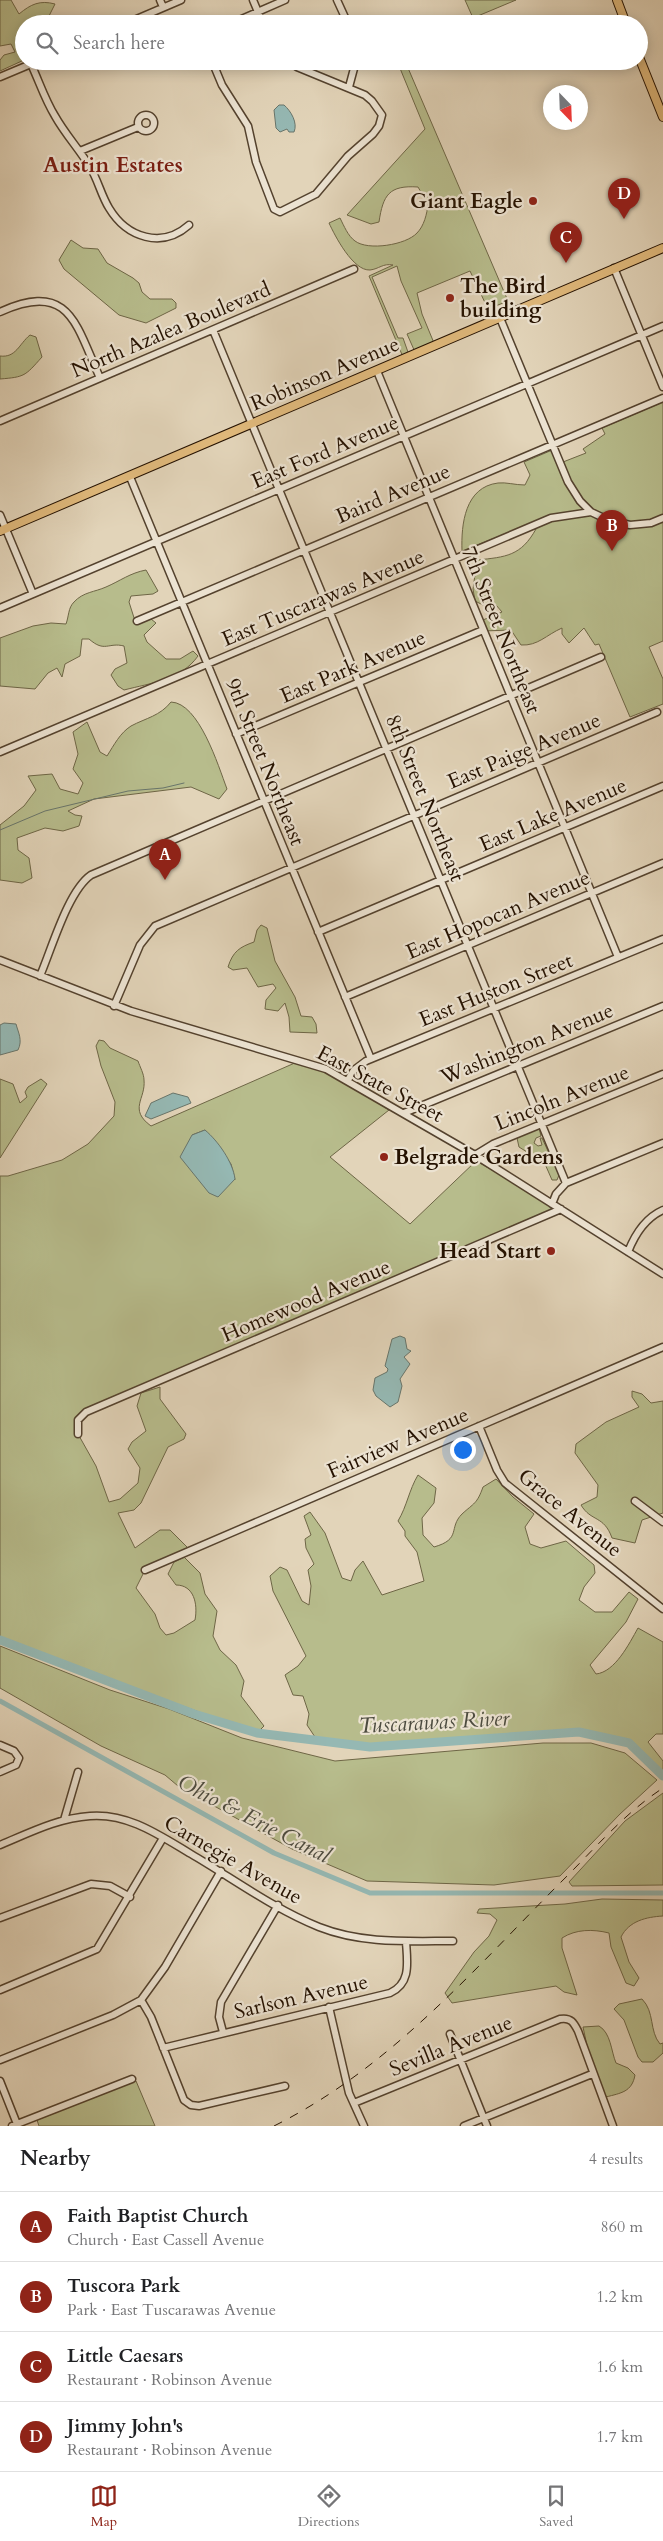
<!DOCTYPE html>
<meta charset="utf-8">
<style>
body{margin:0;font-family:Cardo,serif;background:#f6f6f6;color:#202124}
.compass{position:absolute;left:543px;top:85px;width:45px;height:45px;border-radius:50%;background:#fff;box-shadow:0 2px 12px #0003;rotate:157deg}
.you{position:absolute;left:462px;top:1449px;width:18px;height:18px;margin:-12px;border:4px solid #fff;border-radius:50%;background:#1a73e8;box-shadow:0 0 0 8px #1a73e833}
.badge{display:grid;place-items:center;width:32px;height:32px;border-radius:50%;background:#8f2418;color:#fff;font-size:16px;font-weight:700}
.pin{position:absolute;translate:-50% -41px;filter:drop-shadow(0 1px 2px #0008)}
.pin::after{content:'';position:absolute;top:26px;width:18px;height:15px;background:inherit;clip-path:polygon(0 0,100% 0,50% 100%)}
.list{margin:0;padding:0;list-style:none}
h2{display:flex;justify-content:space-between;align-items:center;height:65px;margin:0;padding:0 20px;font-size:21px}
h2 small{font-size:16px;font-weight:400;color:#757577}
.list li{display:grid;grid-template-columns:32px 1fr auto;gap:15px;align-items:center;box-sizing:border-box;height:70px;padding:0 20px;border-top:1px solid #e0e0e0}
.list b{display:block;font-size:19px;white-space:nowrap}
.list p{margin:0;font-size:16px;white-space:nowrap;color:#757577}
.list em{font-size:16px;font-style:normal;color:#757577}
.icon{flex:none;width:28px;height:28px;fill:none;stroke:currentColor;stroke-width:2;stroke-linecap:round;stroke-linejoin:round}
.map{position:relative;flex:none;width:663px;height:2126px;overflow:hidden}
.search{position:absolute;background:#fff;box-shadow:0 2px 12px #0003;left:15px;right:15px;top:15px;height:55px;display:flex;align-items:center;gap:12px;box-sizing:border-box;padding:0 18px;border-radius:28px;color:#757577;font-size:19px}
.sheet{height:345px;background:#fff}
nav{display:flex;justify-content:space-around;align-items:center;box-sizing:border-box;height:70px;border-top:1px solid #e0e0e0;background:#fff;font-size:14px;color:#757577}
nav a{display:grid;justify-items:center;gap:2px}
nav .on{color:#8f2418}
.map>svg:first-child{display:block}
.green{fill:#b7bc8c;stroke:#6e6646;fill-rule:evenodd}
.water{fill:#95b8b3;stroke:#68756b}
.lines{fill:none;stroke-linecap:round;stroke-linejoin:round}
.stream{stroke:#68756b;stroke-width:1}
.canal{stroke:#95b8b3;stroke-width:5}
.river{stroke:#95b8b3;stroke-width:9}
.minor-casing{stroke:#54422e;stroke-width:9}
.major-casing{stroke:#241100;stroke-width:10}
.minor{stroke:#ece3d2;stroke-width:6}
.major{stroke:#e1ba7c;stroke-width:8}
.rail{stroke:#241100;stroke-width:1;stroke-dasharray:9 9;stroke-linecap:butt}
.poi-dot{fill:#8f2418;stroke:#ece3d2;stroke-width:2}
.labels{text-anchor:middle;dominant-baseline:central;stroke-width:4.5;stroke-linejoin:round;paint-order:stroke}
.poi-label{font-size:21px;font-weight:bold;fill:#241100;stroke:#ece3d2;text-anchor:end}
.street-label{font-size:21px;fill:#241100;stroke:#ece3d2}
.neighbourhood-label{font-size:22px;font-weight:bold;fill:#7a1f14;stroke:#ece3d2}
.water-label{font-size:22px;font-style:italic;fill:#4c4b3f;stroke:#ece3d2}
</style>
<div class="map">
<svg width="663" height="2126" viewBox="0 0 663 2126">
<rect width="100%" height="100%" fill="#e2d4b9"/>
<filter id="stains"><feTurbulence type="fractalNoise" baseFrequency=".004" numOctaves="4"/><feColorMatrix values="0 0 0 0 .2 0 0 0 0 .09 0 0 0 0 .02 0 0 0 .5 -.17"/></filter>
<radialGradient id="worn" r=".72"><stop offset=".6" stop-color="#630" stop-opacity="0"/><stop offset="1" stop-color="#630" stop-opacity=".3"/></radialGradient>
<path class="green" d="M0,0H11L19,14C31,4 40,0 55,4L45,24H24V60L0,71V60L4,55L15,52L11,44L0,46Z
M465,0H516L473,18Z
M397,61H405L508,301L488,309L470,271L417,293L422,314L434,343L415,352L407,334L422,328L401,281L397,266L372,277L398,338H403L409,355L403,357L369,276L393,265C383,263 379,269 370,270C353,271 335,236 329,223L340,218C344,226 348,236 355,241C368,251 406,245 417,233C424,226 427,214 428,204L418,187C389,185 383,195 379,222L371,224L347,215L425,129Z
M71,240L83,248L98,249L107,263L133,278L139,283L142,292L150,299H172L176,303V308L146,323L119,315L64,269L59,260Z
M30,335L36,337L42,357C25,376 25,377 0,379V356C16,358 19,344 30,335Z
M663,402V641L649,647L663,679V704L630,717L599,644L595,645L584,628L569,643L562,634V628C546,635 538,646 521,645L511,630L483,631V620L502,612L496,605H483L475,601L473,589L477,560C506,557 521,556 536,529L530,524L462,551C461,524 465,487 498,483C506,482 515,485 525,485L530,475L524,462L557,448L563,462L586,453L583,449L605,434L602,428Z
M146,570L158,591L153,594L131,596L129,602L136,624L151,619L156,623L144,635L147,642L166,659H180L193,651L198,656C181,680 151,683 124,690L118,686L111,675L115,669L127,663L124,646C108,642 105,653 89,639H82L80,656L65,664L62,677L57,668L48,673L35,689L0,686V638L33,626L51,623L66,624C69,616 68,608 74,602C83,592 95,592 106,587C120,581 130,573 146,570Z
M171,702C199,703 218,765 227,789L219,799L191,787L94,799L68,811L75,815L82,816L79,826L63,831L45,828L17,838L18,850L29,858L32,878L22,883L0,880V825L24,806L36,790L28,776L52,774L60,789L78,794L83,783L73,769L78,754L73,732L87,722L100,752L107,756C114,745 120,733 131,726C146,718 160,716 171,702Z
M261,925L267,928L275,961L295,997L301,1016L312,1017L316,1024L317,1033L290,1032L289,1017L285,1003L278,1011L265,1009L266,1000L276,988L273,984L258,987L247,968L233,970L228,967C233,951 240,947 254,942L257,930Z
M99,1040L104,1041L110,1048L138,1061C140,1067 144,1074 144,1080C146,1099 128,1109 151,1126L297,1062L337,1077L389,1110L330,1157L410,1224L476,1161L561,1209L80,1418L78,1434L96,1466L109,1502L120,1499L138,1483L140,1468L128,1449L132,1442L146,1431L137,1406L141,1393L160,1387V1399L186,1434L184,1439L168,1447L141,1503L134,1510L118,1513L135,1548L160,1530H170L191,1551L145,1570L136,1588L155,1614L160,1628L166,1635L174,1633L195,1620C198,1604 194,1585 176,1585L168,1574L174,1562L184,1557L200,1573L205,1594L217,1611L213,1636L220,1650L236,1665L244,1681L241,1696L264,1726L257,1733L0,1640V1176H8L62,1160L88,1144L114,1116L115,1102L101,1066L96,1046ZM205,1130L231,1164L235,1180L192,1135Z
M0,1079L13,1084L20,1103L27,1097L25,1092L28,1087L41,1079L47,1084L0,1158Z
M539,1128L541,1136L536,1138L534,1143L538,1146L542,1145L540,1138H542L559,1175L557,1180H552L545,1164L520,1161V1157L526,1155L527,1152L519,1147L517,1138Z
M632,1391L642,1394L651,1403L663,1401V1513L642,1520L635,1543L612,1538C604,1515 591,1522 581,1505L597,1497L598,1485L575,1453L576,1444L606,1422L639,1407L632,1397Z
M418,1475L436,1488L434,1503L422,1518L423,1535L434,1547C462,1539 448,1528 462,1514C474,1503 477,1504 483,1487L496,1479L513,1497L534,1514L525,1527L530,1544L541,1548L566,1541L594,1565L595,1573L584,1587L579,1600L595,1612H612L629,1592L638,1599L626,1622L590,1665L596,1674C615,1672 629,1644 638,1628L663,1642V1734H656L648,1742L663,1761V1776L629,1743L579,1732L370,1747L317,1740L307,1725L309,1714L303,1696L293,1695L285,1675L298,1666L306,1656L273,1591L270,1576L280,1567L287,1570L302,1601L309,1605L311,1586L308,1570L314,1564L306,1548L305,1539L311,1535L304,1516L310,1512L325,1533L342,1578L351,1581L355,1570L363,1561L382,1595L424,1581L417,1552L405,1536V1531L398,1521C407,1506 409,1490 418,1475Z
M0,1646L110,1690L169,1709L242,1738L335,1761L543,1743H591L625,1753L657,1780L620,1814L560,1876L494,1885L367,1881L292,1849L178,1786L165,1775L101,1746L0,1688Z
M663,1793V1885L572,1886L569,1882L625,1821Z
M602,1899L663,1900V1916C646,1917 629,1921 621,1937L629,1962L639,1978L634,1986L626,1983L611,1947L609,1933C593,1929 576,1929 562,1938V1948L577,1995L564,1992L556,1986L452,2003L445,1993L474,1952L489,1936L497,1920L490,1914L477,1913L479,1909L565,1904Z
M642,1999C655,2012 649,2031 660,2044L663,2043V2053L653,2062H642L638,2057L624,2020L614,2009L619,2004Z
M599,2026C611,2033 611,2051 616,2063L628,2068L635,2075C632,2092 621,2093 606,2097L591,2064L583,2027Z
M136,2081L155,2126H39L37,2120Z"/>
<path class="water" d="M279,105H284C291,111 298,123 294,132H289L287,129L280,132L276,128L274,110Z
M4,1023L16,1024C18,1032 23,1040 18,1050L0,1055V1025Z
M173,1093L188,1097L191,1103L151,1119L145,1116L151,1103Z
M205,1130C218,1141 233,1162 235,1179L218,1197L209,1193L180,1157L192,1135Z
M400,1336L405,1338L407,1349L411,1351L404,1357L410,1364L400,1379L402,1386L398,1402L390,1407L376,1396L373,1390L375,1378L387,1372L388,1369L385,1366L392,1339Z"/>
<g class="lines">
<path class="stream" d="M0,830L45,811L128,791L163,788L184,783"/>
<path class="canal" d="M0,1701L274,1853L370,1893H663"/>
<path class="river" d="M0,1640L194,1714L257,1733L370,1747L579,1732L629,1743L663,1776"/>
<defs>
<path id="minor" d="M160,0L163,7
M253,0L263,24
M337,0L348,24
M125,24L181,0
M230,24L285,0
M212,61L222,85L248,126L256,162L274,209L280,212L316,194L348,156L373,134L379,126L382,115L372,101L365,95L297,67L288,61
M31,64C39,81 45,100 55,116C65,134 79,149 90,167C98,180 101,195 109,208C127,238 162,249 189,225
M0,77L38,61
M349,87L356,61
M138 123a8 8 0 1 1 16 0a8 8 0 1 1-16 0Z
M80,151L138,127
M614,268L663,387
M0,312C70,280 76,325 100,378
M500,318L568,482L580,501L591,512
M213,330L566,1183
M377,371L618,957
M0,421L354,269
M130,477L371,1059
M0,515L33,594
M0,608L663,326
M137,621L663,398
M236,734L483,630
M0,752L551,518L591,512L608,520L630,525L651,523L663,518
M318,932L663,786
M0,960L131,1011L326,1069L475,1155L663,1274
M40,976C52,948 68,891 91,875L601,657
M345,997L663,863
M114,1006L140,945L155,926L657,712
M348,1080L354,1070L366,1061L663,939
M404,1113L663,1006
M475,1155L493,1144L663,1074
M552,1204L556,1194L566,1183L663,1143
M628,1252C635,1234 645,1218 663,1210
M479,1426L497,1470L505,1483L663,1609
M78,1434V1420L86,1412L561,1209
M635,1501L663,1522
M145,1570L663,1347
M0,1745L14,1751L19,1758L16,1765L0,1772
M64,1820L78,1772
M0,1845C29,1833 58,1818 90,1816C128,1813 159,1835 191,1854C232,1878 274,1909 319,1927C362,1944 408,1941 453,1941
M0,1918L91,1884L110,1886L130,1897
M0,1990L97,1949L163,1838
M141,2000L151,2017L184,2100L191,2105L199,2106L285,2086
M329,2007L349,2093L364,2126
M223,2032L219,2017L221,2002L278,1905
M450,2034L487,2126
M163,2048L390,1993C412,1983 407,1961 406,1941
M0,2060L113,2015L141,2000L165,1967L221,1871
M0,2081L17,2124
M354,2103L560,2019C571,2017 574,2023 578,2031L613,2126
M12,2126L132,2079
M464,2126L592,2074"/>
<path id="major" d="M617,0L626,24
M639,57L663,117
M0,531L663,248"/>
</defs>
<use href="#minor" class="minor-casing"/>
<use href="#major" class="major-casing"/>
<use href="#minor" class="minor"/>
<use href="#major" class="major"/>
<path class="rail" d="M274,2126C388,2069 470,1974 558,1885C592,1852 623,1814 663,1788"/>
</g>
<g class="poi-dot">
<circle cx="533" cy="201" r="5"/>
<circle cx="450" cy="298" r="5"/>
<circle cx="384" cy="1157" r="5"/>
<circle cx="551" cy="1251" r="5"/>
</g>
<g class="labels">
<g class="poi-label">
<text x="523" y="201">Giant Eagle</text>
<text x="460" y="286" text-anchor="start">The Bird<tspan x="460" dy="24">building</tspan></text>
<text x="394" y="1157" text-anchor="start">Belgrade Gardens</text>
<text x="541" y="1251">Head Start</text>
</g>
<g class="street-label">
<text transform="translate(171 330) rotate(-23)">North Azalea Boulevard</text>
<text transform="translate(325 374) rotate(-23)">Robinson Avenue</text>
<text transform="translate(325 452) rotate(-23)">East Ford Avenue</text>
<text transform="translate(393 494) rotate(-23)">Baird Avenue</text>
<text transform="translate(323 598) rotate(-23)">East Tuscarawas Avenue</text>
<text transform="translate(501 630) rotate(68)">7th Street Northeast</text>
<text transform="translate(353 667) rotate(-23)">East Park Avenue</text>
<text transform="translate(524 751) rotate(-23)">East Paige Avenue</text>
<text transform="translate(265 762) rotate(68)">9th Street Northeast</text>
<text transform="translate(425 798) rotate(68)">8th Street Northeast</text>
<text transform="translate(553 815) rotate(-23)">East Lake Avenue</text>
<text transform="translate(498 915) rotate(-23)">East Hopocan Avenue</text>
<text transform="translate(496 990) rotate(-22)">East Huston Street</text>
<text transform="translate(527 1044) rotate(-22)">Washington Avenue</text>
<text transform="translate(380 1084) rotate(28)">East State Street</text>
<text transform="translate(562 1098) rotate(-22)">Lincoln Avenue</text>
<text transform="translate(306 1301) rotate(-23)">Homewood Avenue</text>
<text transform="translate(398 1443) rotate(-23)">Fairview Avenue</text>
<text transform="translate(570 1513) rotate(39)">Grace Avenue</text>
<text transform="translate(233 1860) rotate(30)">Carnegie Avenue</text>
<text transform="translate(301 1997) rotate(-13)">Sarlson Avenue</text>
<text transform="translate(451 2046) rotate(-22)">Sevilla Avenue</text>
</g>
<g class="neighbourhood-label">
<text x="113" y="165">Austin Estates</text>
</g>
<g class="water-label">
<text transform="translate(434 1722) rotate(-3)">Tuscarawas River</text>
<text transform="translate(254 1819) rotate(27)">Ohio &amp; Erie Canal</text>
</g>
</g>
<rect width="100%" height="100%" filter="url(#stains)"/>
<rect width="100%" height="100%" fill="url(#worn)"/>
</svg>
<svg class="compass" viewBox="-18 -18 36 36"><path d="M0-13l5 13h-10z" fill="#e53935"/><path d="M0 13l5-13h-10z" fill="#757577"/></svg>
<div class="you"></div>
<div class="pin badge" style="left:165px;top:880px">A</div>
<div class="pin badge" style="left:612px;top:551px">B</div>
<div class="pin badge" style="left:566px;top:263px">C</div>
<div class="pin badge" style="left:624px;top:219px">D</div>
<div class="search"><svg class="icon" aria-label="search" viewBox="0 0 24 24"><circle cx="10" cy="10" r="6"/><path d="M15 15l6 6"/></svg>Search here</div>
</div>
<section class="sheet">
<h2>Nearby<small>4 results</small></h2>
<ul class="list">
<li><span class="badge">A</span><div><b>Faith Baptist Church</b><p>Church · East Cassell Avenue</p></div><em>860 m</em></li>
<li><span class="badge">B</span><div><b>Tuscora Park</b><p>Park · East Tuscarawas Avenue</p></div><em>1.2 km</em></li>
<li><span class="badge">C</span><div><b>Little Caesars</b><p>Restaurant · Robinson Avenue</p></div><em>1.6 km</em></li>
<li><span class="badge">D</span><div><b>Jimmy John's</b><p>Restaurant · Robinson Avenue</p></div><em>1.7 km</em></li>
</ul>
</section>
<nav>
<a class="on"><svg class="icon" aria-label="map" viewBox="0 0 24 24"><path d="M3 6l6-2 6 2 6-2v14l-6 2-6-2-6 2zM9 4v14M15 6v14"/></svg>Map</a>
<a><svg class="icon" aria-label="directions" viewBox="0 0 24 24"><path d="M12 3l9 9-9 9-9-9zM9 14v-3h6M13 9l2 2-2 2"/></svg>Directions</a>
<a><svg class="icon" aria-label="saved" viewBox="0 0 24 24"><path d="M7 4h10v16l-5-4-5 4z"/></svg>Saved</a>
</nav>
